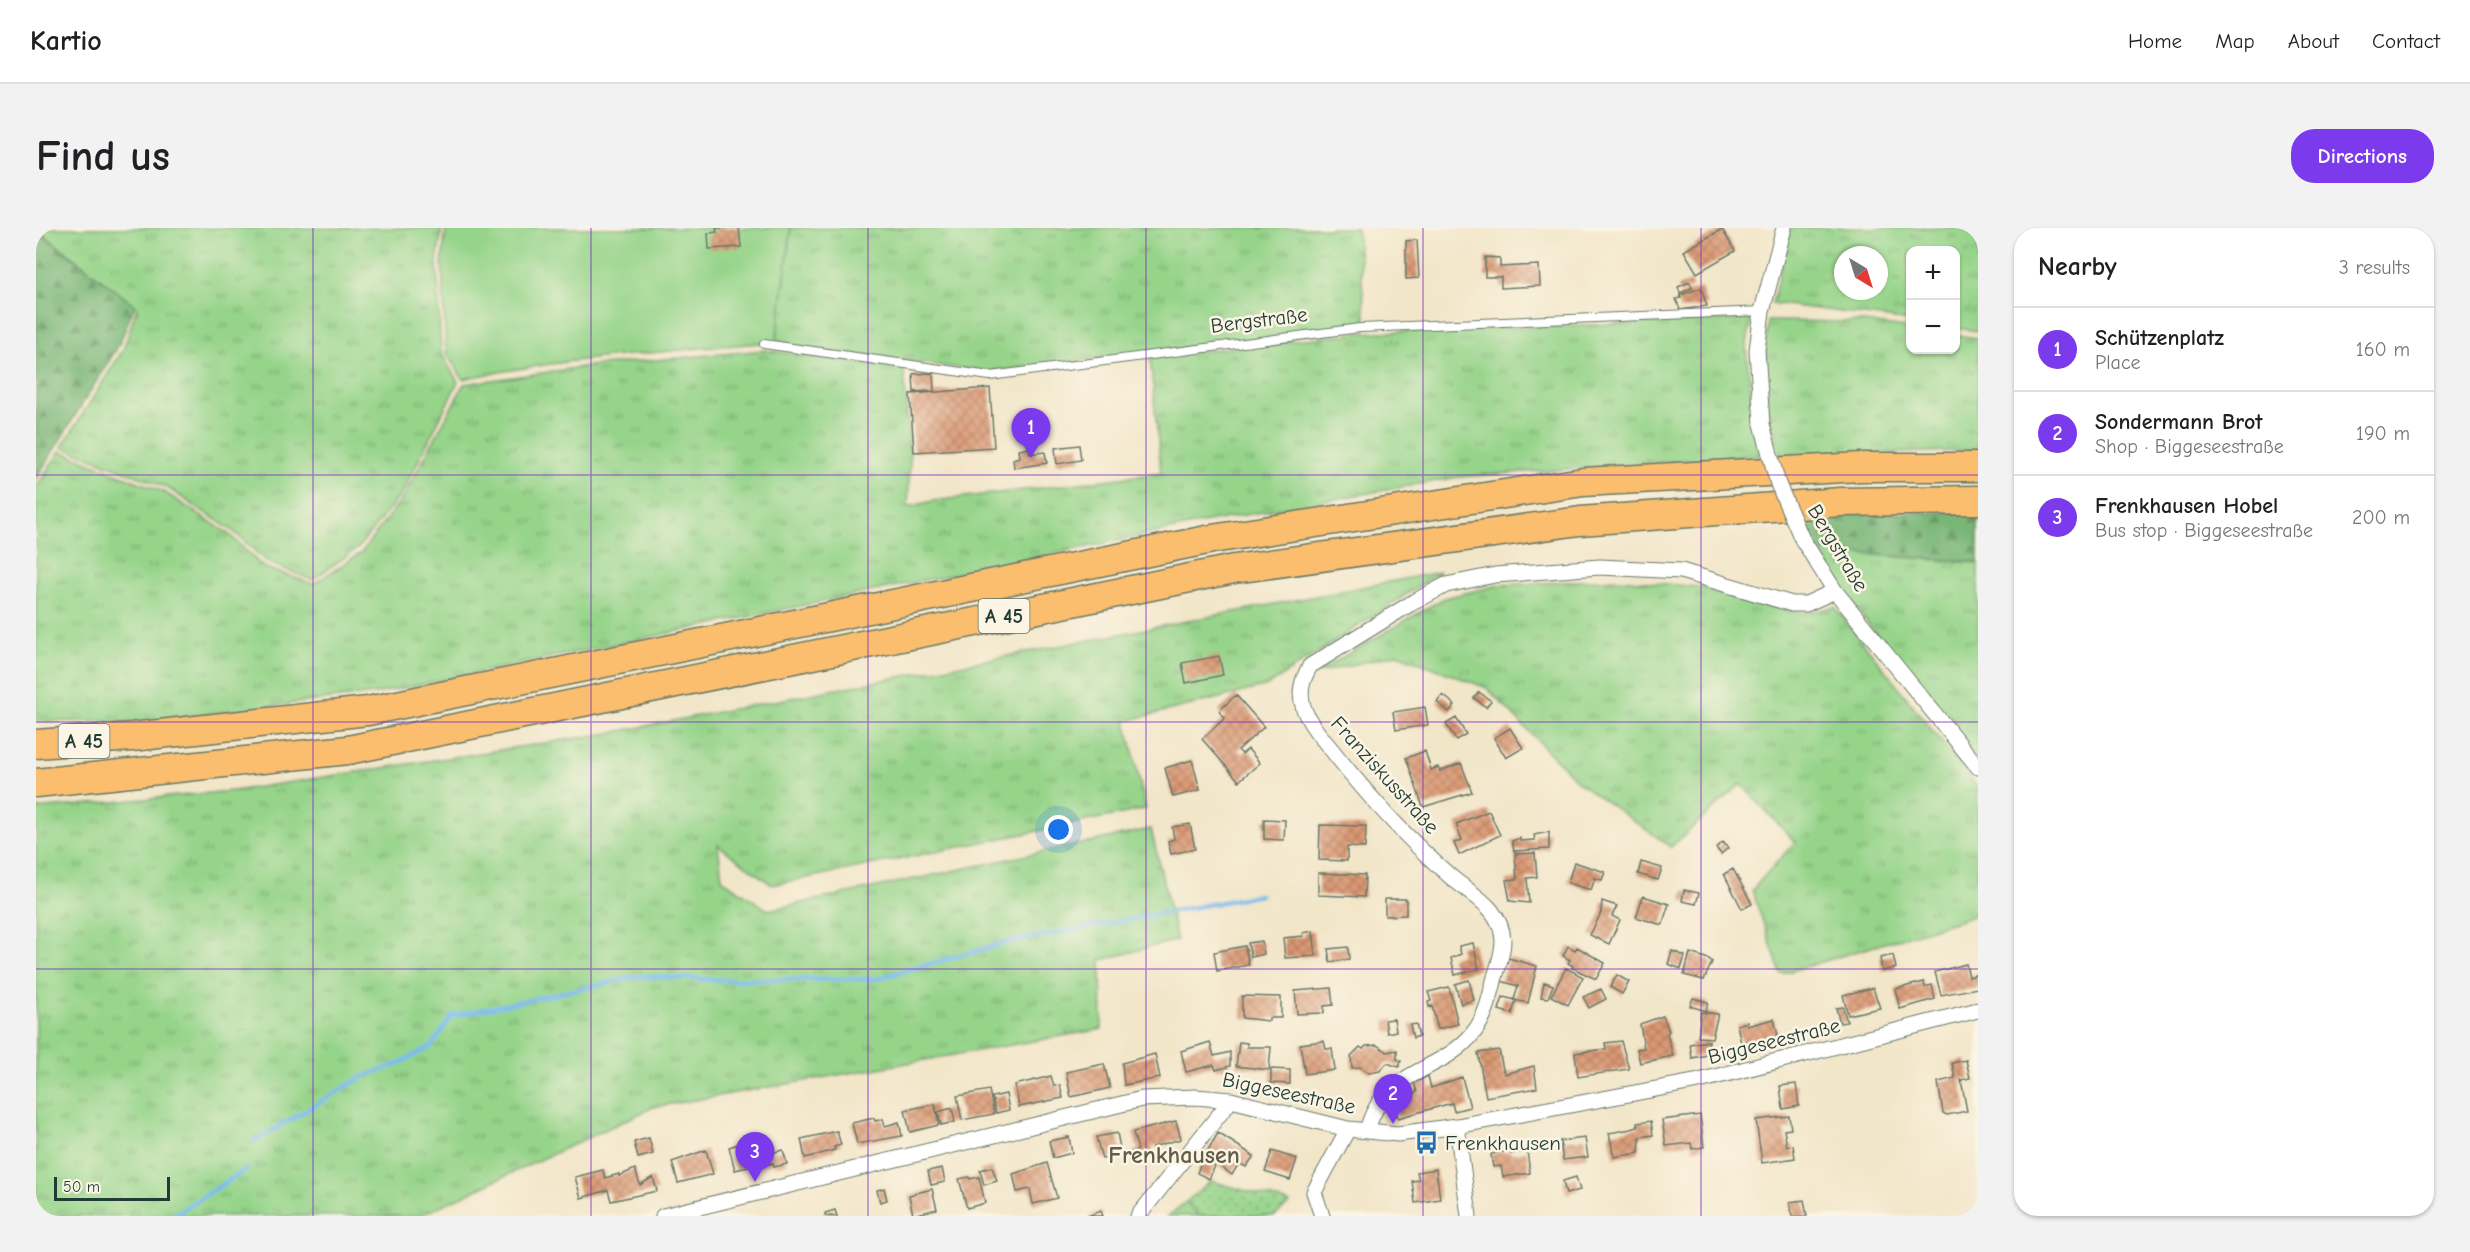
<!DOCTYPE html>
<meta charset="utf-8">
<style>
body{margin:0;font-family:"Comic Neue",sans-serif;background:#f2f2f2;color:#202124}
.controls{position:absolute;right:18px;top:18px;display:grid;overflow:hidden;border-radius:12px;box-shadow:0 2px 4px #0004}
.controls button{width:54px;height:54px;display:grid;place-items:center;padding:0;border:0;border-bottom:2px solid #e0e0e0;background:#fff;color:#202124;font:30px sans-serif}
.compass{position:absolute;left:1798px;top:18px;width:54px;height:54px;border-radius:50%;background:#fff;box-shadow:0 2px 4px #0004;rotate:142deg}
.scale{position:absolute;left:18px;bottom:15px;width:116px;box-sizing:border-box;padding-left:6px;border:3px solid #1f3d34;border-top:0;font-size:16px;line-height:21px;white-space:nowrap;color:#1f3d34;-webkit-text-stroke:4px #fcf5e5;paint-order:stroke}
.you{position:absolute;left:1023px;top:602px;width:21px;height:21px;margin:-15px;border:4px solid #fff;border-radius:50%;background:#1a73e8;box-shadow:0 0 0 9px #1a73e833}
.badge{display:grid;place-items:center;width:39px;height:39px;border-radius:50%;background:#7c3aed;color:#fff;font-size:20px;font-weight:700}
.pin{position:absolute;translate:-50% -50px;filter:drop-shadow(0 2px 3px #0008)}
.pin::after{content:'';position:absolute;top:32px;width:21px;height:18px;background:inherit;clip-path:polygon(0 0,100% 0,50% 100%)}
.list{margin:0;padding:0;list-style:none}
h2{display:flex;justify-content:space-between;align-items:center;height:78px;margin:0;padding:0 24px;font-size:26px}
h2 small{font-size:20px;font-weight:400;color:#757577}
.list li{display:grid;grid-template-columns:39px 1fr auto;gap:18px;align-items:center;box-sizing:border-box;height:84px;padding:0 24px;border-top:2px solid #e0e0e0}
.list b{display:block;font-size:22px;white-space:nowrap}
.list p{margin:0;font-size:20px;white-space:nowrap;color:#757577}
.list em{font-size:20px;font-style:normal;color:#757577}
.map{position:relative;flex:none;width:1942px;height:988px;overflow:hidden;border-radius:24px}
header{display:flex;align-items:center;gap:36px;box-sizing:border-box;height:84px;padding:0 30px;background:#fff;border-bottom:2px solid #e0e0e0}
header strong{font-size:28px}
nav{display:flex;gap:33px;margin-inline-start:auto;font-size:21px}
.intro{display:flex;align-items:center;justify-content:space-between;box-sizing:border-box;height:144px;padding:0 36px}
h1{margin:0;font-size:42px}
.button{padding:15px 27px;border-radius:24px;background:#7c3aed;color:#fff;font-size:21px;font-weight:700}
main{display:flex;gap:36px;padding:0 36px}
aside{flex:1;background:#fff;border-radius:24px;box-shadow:0 2px 4px #0004}
.map>svg:first-child{display:block}
.grass{fill:url(#grass-tufts);stroke:#5a885f;stroke-width:1.5;fill-rule:evenodd}
.forest{fill:url(#forest-firs);stroke:#4c7a55;stroke-width:1.5}
.park{fill:url(#park-dots);stroke:#5a885f;stroke-width:1.5}
.pitch{fill:#96d48a;stroke:#5a885f;stroke-width:1.5}
.lines{fill:none;stroke-linecap:round;stroke-linejoin:round}
.stream{stroke:#7abbef;stroke-width:4.5}
.building{fill:url(#building-cross-hatch)}
.lane-casing{stroke:#697868;stroke-width:10}
.street-casing{stroke:#697868;stroke-width:17}
.highway-casing{stroke:#697868;stroke-width:31}
.lane{stroke:#fff;stroke-width:8}
.street{stroke:#fff;stroke-width:15}
.highway{stroke:#fabe6e;stroke-width:28}
.street-bridge-casing{stroke:#697868;stroke-width:17;stroke-linecap:butt}
.street-bridge{stroke:#fff;stroke-width:15}
.grid{fill:none;stroke:#7b2cbf;stroke-width:1.5;stroke-opacity:0.55}
.labels{text-anchor:middle;dominant-baseline:central;stroke-width:5;stroke-linejoin:round;paint-order:stroke}
.shield{fill:#fcf5e5;stroke:#617469;stroke-width:1.5}
.shield-label{font-size:20px;font-weight:bold;fill:#1f3d34}
.street-label{font-size:21px;fill:#1f3d34;stroke:#fcf5e5}
.poi-label{font-size:21px;fill:#1f3d34;stroke:#fcf5e5;text-anchor:start}
.quarter-label{font-size:24px;font-weight:bold;fill:#615d4a;stroke:#fcf5e5}
</style>
<header>
<strong>Kartio</strong>
<nav><a>Home</a><a>Map</a><a>About</a><a>Contact</a></nav>
</header>
<div class="intro"><h1>Find us</h1><a class="button">Directions</a></div>
<main>
<div class="map">
<svg width="1942" height="988" viewBox="0 0 1942 988">
<defs>
<pattern id="grass-tufts" width="24" height="20" patternUnits="userSpaceOnUse" patternTransform="scale(1.5)"><rect width="24" height="20" fill="#96d48a"/><path d="M3 7l-1-3M5 7V3M7 7l1-3M15 17l-1-3M17 17v-4M19 17l1-3" fill="none" stroke="#7aad72"/></pattern>
<pattern id="forest-firs" width="22" height="20" patternUnits="userSpaceOnUse" patternTransform="scale(1.5)"><rect width="22" height="20" fill="#78b676"/><path d="M5 1l3.5 6h-7zM16 11l3.5 6h-7z" fill="#629562"/></pattern>
<pattern id="park-dots" width="8" height="8" patternUnits="userSpaceOnUse" patternTransform="scale(1.5)"><rect width="8" height="8" fill="#96d48a"/><path d="M2 2h.1M6 6h.1" fill="none" stroke="#7aad72" stroke-width="1.8" stroke-linecap="round"/></pattern>
<pattern id="building-cross-hatch" width="8" height="8" patternUnits="userSpaceOnUse" patternTransform="scale(1.5)"><rect width="8" height="8" fill="#db9873"/><path d="M0 0l8 8M0 8l8-8" fill="none" stroke="#b17d5f"/></pattern>
</defs>
<rect width="100%" height="100%" fill="#fcf5e5"/>
<filter id="ink" filterUnits="userSpaceOnUse"><feTurbulence type="fractalNoise" baseFrequency=".0167" numOctaves="2"/><feDisplacementMap in="SourceGraphic" scale="12" xChannelSelector="R" yChannelSelector="G"/><feConvolveMatrix kernelMatrix="1 2 1 2 8 2 1 2 1" color-interpolation-filters="sRGB"/></filter>
<filter id="wash" filterUnits="userSpaceOnUse"><feTurbulence type="fractalNoise" baseFrequency=".008" numOctaves="4" result="noise"/><feDisplacementMap in="SourceGraphic" scale="24" xChannelSelector="R" yChannelSelector="G"/><feGaussianBlur stdDeviation="1.35" result="paint"/><feColorMatrix in="noise" values="0 0 0 0 0 0 0 0 0 0 0 0 0 0 0 0 0 1.4 0 .05"/><feComposite in="paint" operator="in"/></filter>
<g filter="url(#wash)">
<rect width="100%" height="100%" fill="#f2e6c9"/>
<path class="grass" d="M0,0H406L401,32L405,125L422,154L366,265L322,320L276,352L231,334L197,303L130,259L26,219L87,122L101,80Z
M755,0H1321L1330,97L954,144L740,116Z
M1755,0H1942V103L1920,100V22H1874V93L1736,75ZM1807,27H1843V63H1807Z
M1715,91L1710,121L1723,227L1423,249L1186,291L338,466L100,494L0,493V260L24,223L128,264L193,306L227,339L277,356L325,325L368,268L428,156L554,138L729,122L868,141L874,231L872,279L897,273L1125,245L1114,129L1322,105Z
M1732,93L1828,94L1874,101V122H1920V107L1942,110V222L1745,229L1731,182L1729,125Z
M1785,323L1942,335V535L1804,360Z
M1404,344L1231,458L1090,493L1110,581L736,657L682,617L686,651L732,682L1115,601L1141,712L1065,732L1066,801L618,879L383,988H0V581L197,563L574,505Z
M1583,351L1661,359L1770,385L1799,379L1942,560V683L1935,689L1745,746L1716,662L1759,614L1705,556L1635,619L1542,554L1451,460L1361,426L1278,446L1408,370L1464,357Z"/>
<path class="forest" d="M0,2L99,77L83,117L0,251Z
M1942,284V334L1783,323L1763,286Z"/>
<path class="park" d="M1175,953L1254,975L1239,988H1163L1150,974Z"/>
<path class="pitch" d="M410,0H755L740,116L722,115C623,124 524,131 427,151L410,125L406,34Z
M1150,974L1163,988H1132Z"/>
<g class="lines">
<path class="stream" d="M217,914L326,849L362,836L396,818L416,788L604,748L684,752L839,751L972,714L1224,667
M136,988L211,941"/>
</g>
<g id="blocks">
<path class="building" d="M680,0H703L705,19L673,21L672,5L681,4Z
M1686,1L1699,23L1661,45L1648,23Z
M1381,12L1383,50L1370,51V13Z
M1449,29L1464,30V39L1503,37L1504,58L1465,60V49H1449Z
M1654,54L1656,60L1644,65L1642,59Z
M1665,60L1671,78L1644,82L1640,71L1645,70L1644,67Z
M897,145L898,163L878,164L877,146Z
M954,160L958,219L878,224L874,166Z
M1043,217L1045,232L1021,236L1019,220Z
M993,220L994,226L1009,224L1011,235L978,240L977,231L984,229L983,222Z
M1183,428L1187,447L1150,455L1146,435Z
M1443,464L1455,473L1450,479L1438,470Z
M1200,467L1228,499L1202,522L1206,526L1212,521L1224,535L1203,553L1166,511L1189,490L1183,483Z
M1407,467L1419,477L1413,484L1401,474Z
M1389,479L1392,497L1360,502L1357,484Z
M1420,490L1430,506L1420,512L1410,496Z
M1474,500L1487,520L1470,530L1458,510Z
M1389,523L1395,542L1402,539L1404,543L1425,535L1436,564L1387,579L1370,530Z
M1156,532L1164,562L1137,569L1129,540Z
M1453,583L1464,607L1423,627L1418,615L1426,612L1420,596Z
M1228,591L1249,592L1248,612L1228,611Z
M1154,596L1159,621L1135,626L1132,613L1138,611L1136,599Z
M1284,597L1330,598L1329,620L1311,619V633L1283,632Z
M1513,604V621L1478,623L1476,613L1484,610V613L1499,612L1498,607Z
M1687,614L1692,620L1685,626L1680,620Z
M1499,625L1501,649L1491,650L1493,675L1474,673L1470,652L1481,651L1479,626Z
M1538,634L1569,644L1566,652L1559,650L1555,662L1532,655Z
M1605,634L1626,640L1622,652L1602,646Z
M1697,641L1716,676L1706,681L1688,646Z
M1282,645L1329,647L1328,669L1282,667Z
M1648,662L1663,665L1660,676L1646,673Z
M1607,668L1633,676L1626,697L1600,689Z
M1349,671H1370V687L1349,688Z
M1566,673L1581,678L1576,688L1584,692L1573,716L1554,707L1565,685Z
M1277,703L1280,728L1249,730L1247,710L1268,708L1267,705Z
M1226,713L1228,726L1215,729L1212,715Z
M1437,715L1443,741L1419,747L1415,730L1425,726L1423,718Z
M1209,718L1213,737L1181,743L1178,724Z
M1532,718L1539,722L1541,719L1569,735L1560,751L1536,740L1537,738L1532,735L1534,732L1527,728Z
M1312,719L1313,731L1294,734L1292,721Z
M1636,723L1649,728L1645,741L1632,736Z
M1654,725L1673,731L1676,734L1668,752L1648,747Z
M1857,727L1860,740L1846,743L1844,730Z
M1472,730L1501,738L1492,775L1478,772L1482,758L1465,753Z
M1930,736L1933,749L1942,746V760L1905,767L1899,744Z
M1530,740L1547,749L1532,777L1515,768Z
M1581,747L1593,754L1586,766L1574,759Z
M1433,752L1438,772L1425,776L1419,756Z
M1508,754L1517,757L1512,770L1505,769Z
M1888,754L1889,759L1896,757L1899,771L1864,781L1859,761Z
M1413,759L1422,796L1402,801L1396,778L1393,779L1392,774L1395,773L1392,764Z
M1295,760L1297,777L1288,778V785L1261,786L1259,763Z
M1837,760L1844,780L1812,787L1807,767Z
M1565,761L1570,771L1553,780L1547,769Z
M1206,768L1245,769V790H1233V793L1206,790Z
M1467,769L1480,772L1476,786L1463,782Z
M1657,770L1672,774L1670,783L1654,778Z
M1807,779L1811,794L1804,795L1800,780Z
M1665,784L1682,786L1676,810L1662,809Z
M1627,788L1633,803L1631,806L1637,828L1604,835L1601,821L1608,820L1604,796Z
M1358,791L1360,803L1351,805L1349,792Z
M1738,791L1743,812L1716,819L1714,813L1705,815L1701,797L1711,794V798Z
M1380,796L1383,808L1377,810L1374,797Z
M1288,813L1290,821H1296L1299,842L1269,846L1264,816Z
M1585,813L1593,841L1542,849L1539,825L1570,821L1569,815Z
M1673,813L1671,827L1656,830L1654,816Z
M1174,814L1178,828L1194,824V838L1180,842L1178,837L1150,844L1145,823Z
M1203,814L1211,815V819H1235L1233,842L1200,838Z
M1341,817L1351,824L1361,822V831L1365,833L1363,839L1351,835L1344,843L1333,845L1324,839L1316,840L1315,828L1324,819L1327,821L1330,818Z
M1463,822L1468,846L1498,838L1501,860L1450,869L1442,825Z
M1119,826L1124,850L1088,857L1086,835Z
M1930,832L1934,850L1925,852L1931,883L1911,887L1907,885L1902,854L1919,850L1916,835Z
M1068,836L1074,860L1035,869L1030,844Z
M1235,841L1254,842V856L1235,855Z
M1015,848L1018,858L1024,857L1027,870L983,879L979,857Z
M1392,848L1395,860L1426,849L1434,879L1418,883L1416,875L1362,890L1357,874L1381,864L1378,855Z
M1760,856L1763,878L1747,881L1744,858Z
M953,862L958,886L926,892L921,868Z
M970,866L973,882L960,885L956,869Z
M899,876L903,897L874,904L869,882Z
M916,880L919,894L905,897L902,884Z
M1664,887L1668,919L1656,921L1655,915L1630,918L1626,892Z
M1753,888L1755,901L1748,902L1750,913L1751,918L1757,917L1759,930L1726,935L1720,892Z
M838,890L839,893L847,891L849,898L863,894L866,908L821,916L816,895Z
M1140,893L1145,911L1116,919L1119,929L1097,935L1094,925L1102,922L1097,904Z
M1615,893L1617,907L1604,909L1603,925L1578,929L1573,905L1595,901L1602,899L1601,895Z
M801,903L805,917L798,919L799,922L769,930L765,911Z
M1081,905L1086,929L1066,931L1060,909Z
M1182,905L1218,928L1210,939L1203,935L1196,947L1169,927Z
M727,908L731,926L747,922L751,936L738,939L737,935L721,939L720,937L699,942L693,919Z
M1033,909L1036,925L1017,930L1013,913Z
M613,910L617,926L602,930L598,914Z
M1549,910L1552,929L1527,932L1524,913Z
M670,922L677,946L642,955L636,934Z
M1236,923L1261,931L1254,952L1229,944Z
M1474,923L1475,926L1491,923L1494,945L1467,949L1465,938L1457,939L1455,926Z
M1166,932L1179,938L1173,951L1161,945Z
M1011,935L1021,970L997,976L994,961L981,964L977,946Z
M956,939L961,953L948,957L944,942Z
M906,940L909,954L895,957L892,943Z
M599,941L604,957L617,949L621,963L575,973L572,962L545,970L539,949L567,942L569,950L583,946V948Z
M1400,941L1404,971L1379,975L1376,953L1383,952L1381,944Z
M933,949L934,951L943,949L949,975L931,980L923,951Z
M1540,949L1544,962L1530,966L1527,953Z
M848,960L851,972L844,974L841,962Z
M896,961L901,981L877,987L873,967Z
M1768,972L1771,988H1756L1754,974Z
M799,982L801,988H789V985Z
M1065,983L1067,988H1051Z"/>
</g>
</g>
<g filter="url(#ink)">
<use href="#blocks" fill-opacity="0" stroke="#697868" stroke-width="1.5"/>
<g class="lines">
<defs>
<path id="lane" d="M728,116L954,148L1324,100L1726,83"/>
<path id="street" d="M1726,196L1721,122L1726,83L1748,0
M1766,311L1799,363L1942,539
M1421,898L1433,988
M1331,903C1347,839 1405,847 1438,804C1449,790 1454,770 1458,753C1461,741 1467,726 1467,713C1466,680 1436,667 1415,649C1372,612 1334,570 1299,526C1288,512 1274,498 1268,481C1262,465 1266,452 1274,438L1374,376L1410,357L1459,347L1564,339L1645,343L1756,376H1770L1799,363
M627,988L1106,871L1160,869L1195,872L1312,901L1362,906L1421,898L1663,853L1942,782
M1102,988L1195,872
M1286,988L1278,964L1312,901"/>
<path id="highway" d="M0,516L96,509L332,483L1176,311L1547,254L1826,239H1942
M0,555L312,522L1198,341L1544,293L1805,274L1942,272"/>
</defs>
<use href="#lane" class="lane-casing"/>
<use href="#street" class="street-casing"/>
<use href="#highway" class="highway-casing"/>
<use href="#lane" class="lane"/>
<use href="#street" class="street"/>
<use href="#highway" class="highway"/>
<defs>
<path id="street-bridge" d="M1726,196L1742,256L1766,311"/>
</defs>
<use href="#street-bridge" class="street-bridge-casing"/>
<use href="#street-bridge" class="street-bridge"/>
</g>
</g>
<path class="grid" d="M277,0V988M555,0V988M832,0V988M1110,0V988M1387,0V988M1665,0V988M0,247H1942M0,494H1942M0,741H1942"/>
<defs>
<symbol id="bus-bare" viewBox="-9 -9 18 18"><path d="M-5-6H5V4H4V6H2V4H-2V6H-4V4H-5ZM-3.5-4V0h7V-4ZM-3.5 1.2v1.5H-2V1.2ZM2 1.2v1.5H3.5V1.2Z" fill="#1f6fb2" stroke="#fcf5e5" stroke-width="2.5" paint-order="stroke"/></symbol>
</defs>
<g fill-rule="evenodd">
<use href="#bus-bare" x="1374" y="898" width="33" height="33"/>
</g>
<g class="labels">
<g class="shield">
<rect x="942.5" y="371" width="51" height="34" rx="4.5"/>
<rect x="22.5" y="496" width="51" height="34" rx="4.5"/>
</g>
<g class="shield-label">
<text x="968" y="388">A 45</text>
<text x="48" y="513">A 45</text>
</g>
<g class="street-label">
<text transform="translate(1223 92) rotate(-7)">Bergstraße</text>
<text transform="translate(1802 320) rotate(59)">Bergstraße</text>
<text transform="translate(1349 547) rotate(48)">Franziskusstraße</text>
<text transform="translate(1738 813) rotate(-14)">Biggeseestraße</text>
<text transform="translate(1253 865) rotate(12)">Biggeseestraße</text>
</g>
<g class="poi-label">
<text x="1409" y="915">Frenkhausen</text>
</g>
<g class="quarter-label">
<text x="1138" y="927">Frenkhausen</text>
</g>
</g>
</svg>
<div class="controls">
<button>+</button>
<button>−</button>
</div>
<svg class="compass" viewBox="-18 -18 36 36"><path d="M0-13l5 13h-10z" fill="#e53935"/><path d="M0 13l5-13h-10z" fill="#757577"/></svg>
<div class="scale">50 m</div>
<div class="you"></div>
<div class="pin badge" style="left:995px;top:230px">1</div>
<div class="pin badge" style="left:1357px;top:896px">2</div>
<div class="pin badge" style="left:719px;top:954px">3</div>
</div>
<aside>
<h2>Nearby<small>3 results</small></h2>
<ul class="list">
<li><span class="badge">1</span><div><b>Schützenplatz</b><p>Place</p></div><em>160 m</em></li>
<li><span class="badge">2</span><div><b>Sondermann Brot</b><p>Shop · Biggeseestraße</p></div><em>190 m</em></li>
<li><span class="badge">3</span><div><b>Frenkhausen Hobel</b><p>Bus stop · Biggeseestraße</p></div><em>200 m</em></li>
</ul>
</aside>
</main>
